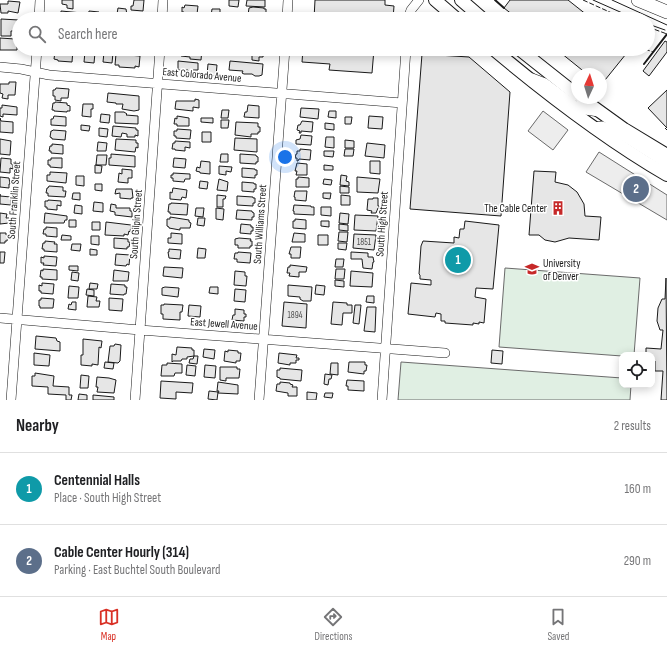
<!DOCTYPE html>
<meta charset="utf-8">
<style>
body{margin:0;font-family:"Sofia Sans Condensed",sans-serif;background:#f2f2f2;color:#202124}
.controls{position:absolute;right:12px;bottom:12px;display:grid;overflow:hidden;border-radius:8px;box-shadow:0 2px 10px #0003}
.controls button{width:36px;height:36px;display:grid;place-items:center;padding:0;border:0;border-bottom:1px solid #e0e0e0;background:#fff;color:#202124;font:20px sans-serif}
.compass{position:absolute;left:571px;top:68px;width:36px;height:36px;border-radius:50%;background:#fff;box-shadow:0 2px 10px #0003;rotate:4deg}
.you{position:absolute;left:285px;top:157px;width:14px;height:14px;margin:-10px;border:3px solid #fff;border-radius:50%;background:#1a73e8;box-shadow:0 0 0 6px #1a73e833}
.badge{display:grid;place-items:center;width:26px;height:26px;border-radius:50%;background:#d93025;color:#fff;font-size:13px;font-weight:700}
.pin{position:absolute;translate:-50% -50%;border:2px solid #fff;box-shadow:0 1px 4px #0006}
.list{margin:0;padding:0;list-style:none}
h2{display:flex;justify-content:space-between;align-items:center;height:52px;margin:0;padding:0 16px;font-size:17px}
h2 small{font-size:13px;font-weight:400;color:#757577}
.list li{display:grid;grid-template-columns:26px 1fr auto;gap:12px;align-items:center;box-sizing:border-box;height:72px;padding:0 16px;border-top:1px solid #e0e0e0}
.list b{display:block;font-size:15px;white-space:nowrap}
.list p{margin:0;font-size:13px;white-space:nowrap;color:#757577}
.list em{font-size:13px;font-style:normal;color:#757577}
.icon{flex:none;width:22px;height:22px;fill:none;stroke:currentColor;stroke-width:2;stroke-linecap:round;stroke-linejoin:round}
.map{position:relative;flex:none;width:667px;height:400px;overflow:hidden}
.search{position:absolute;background:#fff;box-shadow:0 2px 10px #0003;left:12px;right:12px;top:12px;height:44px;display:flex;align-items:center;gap:10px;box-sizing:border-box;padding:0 14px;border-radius:22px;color:#757577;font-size:15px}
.sheet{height:196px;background:#fff}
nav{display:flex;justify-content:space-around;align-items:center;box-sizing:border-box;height:56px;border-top:1px solid #e0e0e0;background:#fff;font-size:11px;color:#757577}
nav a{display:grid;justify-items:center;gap:2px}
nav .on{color:#d93025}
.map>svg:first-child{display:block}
.green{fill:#e0efe3;stroke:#6a6a6a}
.parking{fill:#ededed;stroke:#6a6a6a}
.building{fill:#e6e6e6;stroke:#1a1a1a}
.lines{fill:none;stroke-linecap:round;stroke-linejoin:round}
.minor-casing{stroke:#1a1a1a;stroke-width:10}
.major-casing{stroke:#1a1a1a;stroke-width:14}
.highway-casing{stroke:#1a1a1a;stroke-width:14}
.minor{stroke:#fff;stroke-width:9}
.major{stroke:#fff;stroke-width:12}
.highway{stroke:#fff;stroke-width:13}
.tram{stroke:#1a1a1a;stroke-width:1}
.fence{stroke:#1a1a1a;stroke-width:1;stroke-dasharray:5 2;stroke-linecap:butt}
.wall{stroke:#1a1a1a;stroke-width:2}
.labels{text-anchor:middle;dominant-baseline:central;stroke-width:3;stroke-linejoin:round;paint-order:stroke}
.number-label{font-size:9px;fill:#4d4d4d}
.street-label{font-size:11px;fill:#1a1a1a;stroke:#fff}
.poi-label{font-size:11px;fill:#1a1a1a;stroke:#fff;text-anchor:end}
</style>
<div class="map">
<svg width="667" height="400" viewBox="0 0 667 400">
<rect width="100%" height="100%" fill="#fff"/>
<path class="green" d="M505,268L640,278L634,355L622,356L499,347Z
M401,362L622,378V385H631L630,400H398Z"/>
<path class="parking" d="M543,111L568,130L553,150L528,131Z
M599,152L667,195V220L586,172Z"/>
<path class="building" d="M62,0H73V9L67,8V5L62,4Z
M134,0H144L143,11L131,10V6H133Z
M229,0H239L238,7L229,6Z
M247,0H265V7L246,6Z
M315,0H385V5L394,6L393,19H314Z
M510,0H568L592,19H518L504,8Z
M8,1L20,2L18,13L8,11V13H1L0,4H8Z
M185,5L198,6L197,14H195V15H184V12H182V7L184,8Z
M253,7L264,8V9H266V18L258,19L252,17L253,16L248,15L249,8Z
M118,8L126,9L127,15L117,14Z
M212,9H220V17L211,16Z
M61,11L82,13L81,19H61Z
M89,11L99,12L98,19H88Z
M127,16L143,17V19H126Z
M1,19L19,20L18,31H11V36H1Z
M0,38L15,39V41H17V50H0Z
M665,41L667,42V52L649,76L643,71Z
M58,49H73L72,62L58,61V60L54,59L55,52L58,53Z
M179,49H202L201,60L190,59V57L181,56V55H179Z
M252,49H264L263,57H259V61L252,60Z
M303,49H391V51L374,49L372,73L329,70L330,64L302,62Z
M556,49H630L601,85V74H587Z
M85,52L95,53L94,63L84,62Z
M104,52L113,53L112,63L103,62Z
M116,54L140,56L139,67L135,66V68L119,67V65H115Z
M422,54L469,57L510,92L501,216L410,209Z
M178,61L198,63V70H193L191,72H188V70H178Z
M230,61L263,64L262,75L259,76H255L252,74H244L242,73L243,71L229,70Z
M208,64L217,65L216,76L207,75Z
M9,82H16L15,95H8V99L2,98L3,94L0,93V84H9Z
M56,88L69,89L68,98H61V101L55,100V96H53V90H55Z
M667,90V128L648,108Z
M108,93L139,96V110L134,111L122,109L123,104H116V103L107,102Z
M195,99L199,100V108L193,107V111L175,109L176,101H195Z
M55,102L67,103V105L70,106V111H67V112L54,111V110H52L53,103H55Z
M83,104H93V109H91V117L82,116Z
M2,105L17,107V115L3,114V117L0,116V108H2Z
M248,105L259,106V118L244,117L245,112H247Z
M301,108L319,109L318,119L300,117Z
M222,110H229L228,118H221Z
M329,111H336V118L328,117Z
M115,112H124L127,114L126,115L138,116V124L115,123Z
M101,114L110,115L109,123L100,122Z
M54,116L66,117V126L51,125V119H53Z
M177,116L189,118V126H177V124H174L175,118L177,119Z
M369,116L383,117L382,129L368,128Z
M345,117H352L351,124H345Z
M0,118L1,121L13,122V133L0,132Z
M201,118H213V123L201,122Z
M221,120H229L228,128H221Z
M302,121L313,122L312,132L301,131V133H299L300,131L297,130L298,125H300Z
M236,122L258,123V127H260V132H258V134H251V137L235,135Z
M325,123L334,124V130L325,129Z
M81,125L90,126L89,131L81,130Z
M113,126L136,128V130H138V136L135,135V137H127V134L122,133L121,137L112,136Z
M99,128L108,129L107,137L99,136Z
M177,129L191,130L190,139L176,138V136H174V131H177Z
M53,130L66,131L65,140L52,139V138L50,137L51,131H52Z
M202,132H211V142H202Z
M301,135L312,136L311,145L296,144V140L300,139Z
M326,137H334V148L325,147Z
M235,138L257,139V152L234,150Z
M0,139L11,141L10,155L0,154Z
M116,139L136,140V143H138V148L136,147L135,152L115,150Z
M345,140L354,141V148H345Z
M175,141L190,142V148L185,147V151L175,150V149H172L173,143H175Z
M98,142L107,143L106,151H97Z
M367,143L385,145L384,158L365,156Z
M52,144L63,145V154L51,153V151H49L50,146H52Z
M300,149L311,150L310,160L299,159L298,161H297V158H295L296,154H297V151H300Z
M345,149H354L353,156H344Z
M324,151H334L333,157L324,156Z
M111,154L135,156V167L109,165V158H111Z
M221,154H228V162H220Z
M240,154L256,155V156L258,157V162H256V164L240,163Z
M97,155H107L106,165H96Z
M1,158L11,159V164H13V169L10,168V173L0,172Z
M51,158H62V168L50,167V165H48V160H51Z
M174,158L186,159L185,168L173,167Z
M201,161L210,162V174L200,173V172L196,171L197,167L200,168Z
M370,161H380V174L370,173Z
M297,163L307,164V175H296L297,171H295Z
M95,165L102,166L101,173H95Z
M324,165L333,166V170H324Z
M219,166L232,167L231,172L226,171V175L219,174Z
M242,168L255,169V170H257V175H255V178L242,177Z
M122,169L132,170V178H128V183L118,182L119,173L122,174Z
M534,171L556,172L555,182L568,185L577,192L584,204L585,216L601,217L599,240L569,238L555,242L545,240L539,235H529Z
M50,172L67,173L66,183L47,181V175H50Z
M173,173L190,174V179H185L184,182L173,181V178H171V175H173Z
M341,175L347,176L346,181L349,182V186L340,185Z
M76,176H84V186L76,185Z
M0,177L9,178L10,184H9V188L0,187Z
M298,177L309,178V187H296V179H298Z
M357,177L380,179L378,193L357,192Z
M219,179L228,182L227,191L217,190Z
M324,179L332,180L331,185L323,184Z
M200,181L208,182L207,189L199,188Z
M242,182L254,183V184H256V189H254V192L242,191Z
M95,184H102V191L95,190Z
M49,186L63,187V191H66L65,197L48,196V193H46L47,188H48Z
M340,186L349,187V193H340Z
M173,188L187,190L186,198L182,197L181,200L170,199V192L172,193Z
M116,189H132L133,198H131V199L120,198V193L115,194Z
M295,191H307L306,201L295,200V197H294Z
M73,193H80V200L72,199Z
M323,193H331L330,199L323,198Z
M0,194V196L11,197V205L0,204Z
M217,195L226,196L225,199H223V207H217Z
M341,195L350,196V205H341Z
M237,196L253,197V198H255V203H253V206L237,205Z
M373,198H378V206H379V208H378L376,213H371L372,211L367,210L368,199H373Z
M48,200L61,201V206L57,205V210L47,209V207H45V201H48Z
M94,202L103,203V212L93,211Z
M171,203L188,204L187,215L170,214V212H168L169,204H171Z
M111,204L116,205V208H130V211H132V217L115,215V212L110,211Z
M75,205L82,206V214L74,213Z
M294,205L311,206V207H314V215L294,214V211H293Z
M321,207H331V216L321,215Z
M196,208H204L203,217L195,216Z
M216,208L224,209L223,220L216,219Z
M237,210L252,211V212L254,213V217H252V220L236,219Z
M0,213L7,214L6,218H9V223L0,224Z
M45,213L67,216V220H65L64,223H44Z
M340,213L349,214L348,224L339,223Z
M355,215L378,216L376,231L354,230Z
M170,217L189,220V222L191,223L190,228H180V230L169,228V227L167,226V219H170Z
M198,218H205L204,226L197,225Z
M295,219L306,220V229L293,228V221H295Z
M69,220H76V227H69Z
M321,221H329V227L321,226Z
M465,221L499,225L493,289L476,288L475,297L486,299L484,323L479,322V324L473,323V325L445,323V321H441V314L436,313L435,317L408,314L411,283L431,285V280L420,279V275L419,274L421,246L423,241L454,243V237L459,238L460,229H464Z
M92,222H100V230H92Z
M106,222L131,225L130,232L129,231L128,235L124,234V236L105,235Z
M241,224L251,225V227H253V231H251V234L240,233Z
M339,224L348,225V231L339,230Z
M46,227L57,228V237L46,236V234H43L44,229H46Z
M339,232H348L347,242L338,241Z
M0,233H6V235H8L7,241H5V243H0Z
M171,233L182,234V244L168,243V238H171Z
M294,233L305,234V242H292Z
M354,234L376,235L374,250L353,248Z
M62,235L71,236V240H61Z
M318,235H328V245H318Z
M91,236H99V245L91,244Z
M114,238L128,239V242H130L129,247H127V249L114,248Z
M239,238L251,239L250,241H252V246H250V248H238V245H235V239Z
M45,241L55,242L54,244H57V252L44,251V249H42L43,243H45Z
M338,243H347L346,250L338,249Z
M72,244H81L80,251L71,250Z
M291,247H301L300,258H291V254H289Z
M198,248L206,249L205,258H197Z
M90,249L97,250V255H90Z
M169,249L181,250L180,259L169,258L168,252H169Z
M0,252H5L4,263H0Z
M238,252L251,253L250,263L237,262V259H234L235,253H238Z
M351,252L368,253V257H373L374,262H373L372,269L363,268L362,259H351Z
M116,254L130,255L129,265L127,264L126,266L115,265Z
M44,256L57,257L56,266L43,265L44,263H41V257L44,258Z
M336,259H344L343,267H335Z
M290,265L307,267L306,272H299V277L289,276L290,273H287L288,267H290Z
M69,266H78V271L69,270Z
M164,267L183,268L182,278L163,276Z
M43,269L57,270V280L42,279V277H40L41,270L43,271Z
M336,269H345L344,279H335Z
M114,270L129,272L128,281H113Z
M235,271L245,272V276H247L246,286L234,285Z
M351,271L373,273L372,287L350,286Z
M72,272L79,273L78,281L71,280Z
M666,278L667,400H661L663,371H655V361L652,360V355H646V348L661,349L663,330H660L657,321L658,308L662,299H665Z
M335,280L344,281V287L335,286Z
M42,283L54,284L53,294L41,293V291H39V285L42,286Z
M90,283L98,284L97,289H89Z
M111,284L125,285V287H127L126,294H124V295L110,294Z
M288,285L312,287L311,301H303L300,299V297L288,296Z
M316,285L325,286L324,295L315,294Z
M69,286L79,287L78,298H68Z
M165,287L179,288L178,297L162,295V288Z
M210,287H218V294L209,293Z
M87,289L94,290V296L86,295Z
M235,289L246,290L245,302L234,301Z
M88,296L97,297L96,301H100L99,307H87Z
M367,296H374V303L366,302Z
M41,298L54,299L53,308H40V306H39V300H41Z
M109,298L123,299L122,311L109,310Z
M72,302H76V310L68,309L69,304L71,305Z
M284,302L307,304L306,328L282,326Z
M333,302L347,303V305H352V313H343L342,325L331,324Z
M164,304L183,305L182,312H180V320L163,319V314H161V305H164Z
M189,305L201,306L200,317L188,316Z
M355,305H361L359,324L353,323Z
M367,307H376L375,332L364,331Z
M235,309L244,310V314H246V317H244V321L232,320L233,315H235Z
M36,336L56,338L57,341L60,342V351L35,349Z
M83,339L102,341L101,348L99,347L98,365L92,364V366L81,365V355H83Z
M115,344L121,345L120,361L118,363L108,362L110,346H114Z
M177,347L192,348V350H194V356L187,357V359H182L181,361H173L172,362V354L176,355Z
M204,349L215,350L214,359L203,357Z
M228,350L238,351V353H241L240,361H236V363L224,361L225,351L228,352Z
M492,350L503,351L502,364L491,363Z
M34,353L50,355L49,366L34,365Z
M279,353L297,355L296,358H299V360H296V363H290V365L278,363Z
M194,356H198L197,364L189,363L190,359H193Z
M105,362L114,363L113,369L104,368Z
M349,362H365V365H367L366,371H364V374L348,372Z
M167,363L182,364V373H175L174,376H161L162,365H167Z
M331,363H338V375L330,374Z
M187,365L196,366L195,376L186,375Z
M205,365L216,366L215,378L204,377Z
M220,367H237V369H240L239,378H226V381L220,380Z
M280,368L302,370L301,381L280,379V378L277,377V370H280Z
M35,373L54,376L53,386L69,387V395H72L71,400H66V395L48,394V387L32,386V376H35Z
M325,374L332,375L331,379H329L328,385L324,384Z
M81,375L89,376L88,388H80Z
M97,377L109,378L116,380L114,393L97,392L98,387H96Z
M347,380L364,381V391L348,390V386H346Z
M161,381L193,383L192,393L176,392V399L160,398Z
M218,382L238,385V394L218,393L219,391H217Z
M280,382L290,383V384L293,385L292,387H297V396H288V393L276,391L277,384H280Z
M209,391L218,392L217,400L208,399Z
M307,392L317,393L316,400H307Z
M325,393H333L332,398L324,397Z
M79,394L87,395V400H78Z
M93,395L114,397V400H93Z"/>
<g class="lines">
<defs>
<path id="minor" d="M39,19L40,0
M162,19L163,0
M287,19L288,0
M408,19L411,10L419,0
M0,67L21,69L49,75L402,103
M532,78L545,83L577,107L585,110L599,112
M592,127L602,126L615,131L667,164
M0,318L140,330L445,353
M11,400L37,49
M135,400L160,49
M259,400L285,49
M382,400L406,49"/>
<path id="major" d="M435,0L457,19
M461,0L483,19
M493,49C548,95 605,139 667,175
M519,49L577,95
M581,98L624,129L667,155"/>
<path id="highway" d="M638,0L667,12"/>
</defs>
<use href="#minor" class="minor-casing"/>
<use href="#major" class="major-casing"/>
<use href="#highway" class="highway-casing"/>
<use href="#minor" class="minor"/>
<use href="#major" class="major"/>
<use href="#highway" class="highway"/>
<path class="tram" d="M593,0L636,19
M612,0L667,25
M648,24L665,30"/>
<path class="fence" d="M583,0L625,19
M648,27L667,34
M645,49L653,52
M665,128L667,130"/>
<path class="wall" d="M495,0L504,8
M644,64L667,34"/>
</g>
<defs>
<symbol id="building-bare" viewBox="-9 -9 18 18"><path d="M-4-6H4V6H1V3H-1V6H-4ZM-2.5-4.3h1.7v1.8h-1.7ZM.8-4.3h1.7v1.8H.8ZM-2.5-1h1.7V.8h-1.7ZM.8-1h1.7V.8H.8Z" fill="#c62828" stroke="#fff" stroke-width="2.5" paint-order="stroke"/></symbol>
<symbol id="university-bare" viewBox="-9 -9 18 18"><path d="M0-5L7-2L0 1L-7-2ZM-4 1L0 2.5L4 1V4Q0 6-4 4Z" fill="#c62828" stroke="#fff" stroke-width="2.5" paint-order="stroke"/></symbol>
</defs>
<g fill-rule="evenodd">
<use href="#building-bare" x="548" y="198" width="20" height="20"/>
<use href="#university-bare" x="522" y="259" width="20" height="20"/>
</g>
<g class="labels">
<g class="number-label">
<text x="364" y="242">1851</text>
<text x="295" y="315">1894</text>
</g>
<g class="street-label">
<text transform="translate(202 75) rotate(5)">East Colorado Avenue</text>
<text transform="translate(14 200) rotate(-86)">South Franklin Street</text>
<text transform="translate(136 224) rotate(-86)">South Gilpin Street</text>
<text transform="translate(260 224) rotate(-86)">South Williams Street</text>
<text transform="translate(382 224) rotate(-86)">South High Street</text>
<text transform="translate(224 324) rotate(4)">East Jewell Avenue</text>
</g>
<g class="poi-label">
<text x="547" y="208">The Cable Center</text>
<text x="543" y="263" text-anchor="start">University<tspan x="543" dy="13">of Denver</tspan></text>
</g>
</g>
</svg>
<div class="controls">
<button><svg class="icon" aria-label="locate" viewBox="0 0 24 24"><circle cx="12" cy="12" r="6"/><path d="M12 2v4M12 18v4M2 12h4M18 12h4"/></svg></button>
</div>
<svg class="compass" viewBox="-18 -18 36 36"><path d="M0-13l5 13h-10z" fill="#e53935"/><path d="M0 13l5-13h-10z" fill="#757577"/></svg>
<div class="you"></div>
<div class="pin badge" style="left:458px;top:260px;background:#0f9aa8">1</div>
<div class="pin badge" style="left:636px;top:189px;background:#5c6f8a">2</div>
<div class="search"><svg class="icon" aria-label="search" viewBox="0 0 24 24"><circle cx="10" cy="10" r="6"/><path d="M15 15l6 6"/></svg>Search here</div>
</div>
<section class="sheet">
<h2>Nearby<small>2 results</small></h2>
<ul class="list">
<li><span class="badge" style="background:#0f9aa8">1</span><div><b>Centennial Halls</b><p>Place · South High Street</p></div><em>160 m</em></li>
<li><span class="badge" style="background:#5c6f8a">2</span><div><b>Cable Center Hourly (314)</b><p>Parking · East Buchtel South Boulevard</p></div><em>290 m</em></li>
</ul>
</section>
<nav>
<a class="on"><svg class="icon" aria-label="map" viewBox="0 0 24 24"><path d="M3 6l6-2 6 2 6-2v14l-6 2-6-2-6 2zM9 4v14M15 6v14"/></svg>Map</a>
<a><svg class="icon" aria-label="directions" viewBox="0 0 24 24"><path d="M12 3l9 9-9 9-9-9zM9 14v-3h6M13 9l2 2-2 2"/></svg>Directions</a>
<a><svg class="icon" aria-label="saved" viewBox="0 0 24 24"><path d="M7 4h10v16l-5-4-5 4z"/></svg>Saved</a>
</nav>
